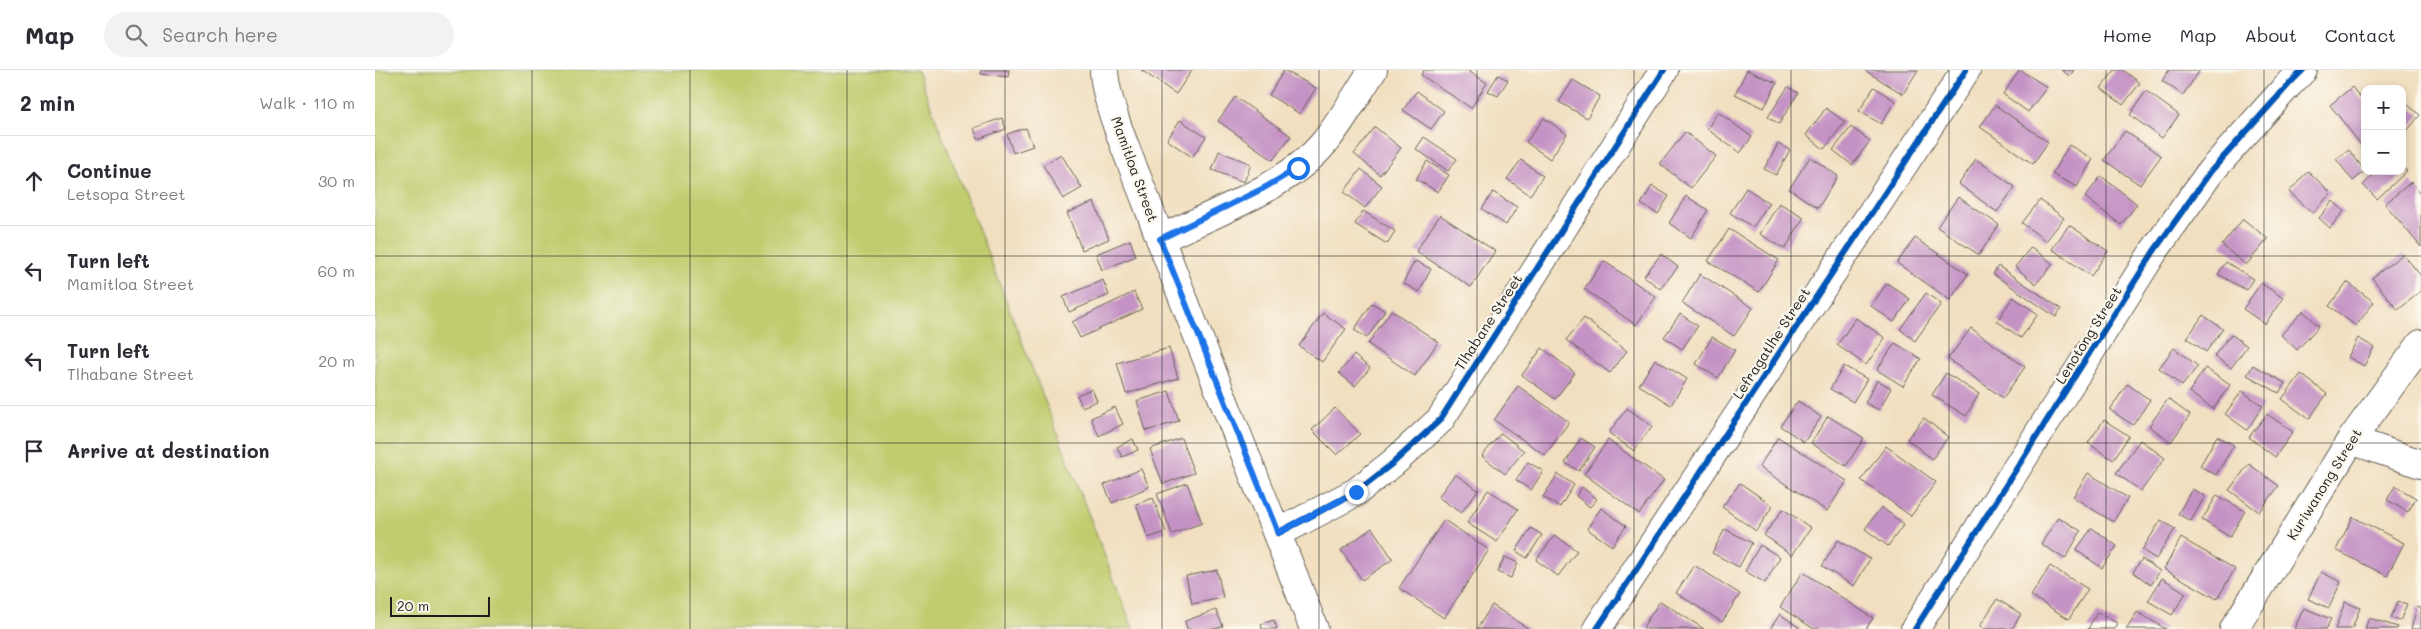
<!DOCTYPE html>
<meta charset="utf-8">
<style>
body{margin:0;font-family:Mali,sans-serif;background:#f2f2f3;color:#2b2b33}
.controls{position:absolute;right:15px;top:15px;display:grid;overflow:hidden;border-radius:10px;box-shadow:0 2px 8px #0003}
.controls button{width:45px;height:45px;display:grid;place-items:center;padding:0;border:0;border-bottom:1px solid #e1e1e2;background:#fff;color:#2b2b33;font:25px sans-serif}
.scale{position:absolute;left:15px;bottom:12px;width:100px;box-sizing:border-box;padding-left:5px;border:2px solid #1c1c1c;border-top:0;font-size:14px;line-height:18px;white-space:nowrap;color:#1c1c1c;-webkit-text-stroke:4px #fbf7ec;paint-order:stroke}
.stop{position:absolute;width:15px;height:15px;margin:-11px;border:4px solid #1a73e8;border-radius:50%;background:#fff}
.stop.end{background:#1a73e8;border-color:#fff;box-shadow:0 1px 5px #0008}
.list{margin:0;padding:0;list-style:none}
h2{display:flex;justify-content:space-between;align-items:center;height:65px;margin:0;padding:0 20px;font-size:21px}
h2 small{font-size:16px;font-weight:400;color:#7c7c81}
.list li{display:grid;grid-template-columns:32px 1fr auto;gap:15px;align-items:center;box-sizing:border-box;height:90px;padding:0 20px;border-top:1px solid #e1e1e2}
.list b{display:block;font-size:19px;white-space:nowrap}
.list p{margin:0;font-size:16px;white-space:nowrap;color:#7c7c81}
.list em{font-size:16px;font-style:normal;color:#7c7c81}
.icon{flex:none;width:28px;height:28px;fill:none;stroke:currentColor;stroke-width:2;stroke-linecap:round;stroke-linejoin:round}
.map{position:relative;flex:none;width:2046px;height:559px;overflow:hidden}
header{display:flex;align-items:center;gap:30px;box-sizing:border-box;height:70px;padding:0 25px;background:#fff;border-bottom:1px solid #e1e1e2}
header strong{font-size:24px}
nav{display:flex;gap:28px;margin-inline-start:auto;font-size:18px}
.search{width:350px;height:45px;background:#f2f2f3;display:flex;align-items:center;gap:12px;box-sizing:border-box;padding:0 18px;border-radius:28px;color:#7c7c81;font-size:19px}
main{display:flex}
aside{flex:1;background:#fff}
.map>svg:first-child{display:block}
.green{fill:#c0cc6e;stroke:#6e7445}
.building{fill:#c492c4}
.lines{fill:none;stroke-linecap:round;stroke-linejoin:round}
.minor-casing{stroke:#676055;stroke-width:30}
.minor{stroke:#fff;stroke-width:28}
.cycleway-casing{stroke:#fbf7ec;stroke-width:9}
.cycleway{stroke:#0057b8;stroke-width:6}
.route{stroke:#1a73e8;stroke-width:6}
.grid{fill:none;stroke:#1c1c1c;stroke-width:1;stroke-opacity:0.55}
.labels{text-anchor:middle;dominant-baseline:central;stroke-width:4.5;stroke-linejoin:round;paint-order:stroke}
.street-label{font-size:14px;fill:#1c1c1c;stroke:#fbf7ec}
</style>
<header>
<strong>Map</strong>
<div class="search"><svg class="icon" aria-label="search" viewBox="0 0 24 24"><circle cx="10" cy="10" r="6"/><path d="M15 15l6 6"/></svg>Search here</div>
<nav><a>Home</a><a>Map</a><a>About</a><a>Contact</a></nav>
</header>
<main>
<aside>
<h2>2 min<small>Walk · 110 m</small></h2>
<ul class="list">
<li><svg class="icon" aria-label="ahead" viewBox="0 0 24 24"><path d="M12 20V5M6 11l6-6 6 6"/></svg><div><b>Continue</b><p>Letsopa Street</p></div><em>30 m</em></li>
<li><svg class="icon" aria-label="left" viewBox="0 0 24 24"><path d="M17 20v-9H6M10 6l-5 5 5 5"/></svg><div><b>Turn left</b><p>Mamitloa Street</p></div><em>60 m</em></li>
<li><svg class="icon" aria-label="left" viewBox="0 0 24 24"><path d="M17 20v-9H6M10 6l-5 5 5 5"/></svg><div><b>Turn left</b><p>Tlhabane Street</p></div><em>20 m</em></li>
<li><svg class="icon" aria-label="arrive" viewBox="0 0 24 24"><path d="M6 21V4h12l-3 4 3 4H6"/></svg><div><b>Arrive at destination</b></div></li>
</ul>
</aside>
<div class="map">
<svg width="2046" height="559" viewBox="0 0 2046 559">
<rect width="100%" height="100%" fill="#fbf7ec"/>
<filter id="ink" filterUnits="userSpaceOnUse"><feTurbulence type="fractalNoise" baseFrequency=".02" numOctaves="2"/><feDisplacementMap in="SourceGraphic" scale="10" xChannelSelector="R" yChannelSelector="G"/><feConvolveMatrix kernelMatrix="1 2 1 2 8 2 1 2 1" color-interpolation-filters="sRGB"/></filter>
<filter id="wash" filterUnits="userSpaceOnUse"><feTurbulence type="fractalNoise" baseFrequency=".0096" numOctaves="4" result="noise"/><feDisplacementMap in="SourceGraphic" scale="20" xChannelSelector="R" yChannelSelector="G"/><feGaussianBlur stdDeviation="1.12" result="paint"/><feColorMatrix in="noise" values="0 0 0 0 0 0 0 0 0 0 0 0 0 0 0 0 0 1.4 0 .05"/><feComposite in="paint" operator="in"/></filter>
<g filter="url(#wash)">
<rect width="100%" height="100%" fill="#f1dfc0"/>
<path class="green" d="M0,0H542L758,559H0Z"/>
<g id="blocks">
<path class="building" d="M606,0H634L633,7L606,4Z
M766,0H817L801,24Z
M909,0L941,18L925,44L894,25Z
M1049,0H1092L1112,13L1096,38L1046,5Z
M1372,0L1402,13L1389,38L1360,24Z
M1489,0H1543L1528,24Z
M1645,0L1672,17L1653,42L1628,24Z
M1686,0H1699L1695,6Z
M1740,0H1748L1765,13L1748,35L1726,18Z
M1794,0H1825L1808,25L1787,11Z
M1123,5L1133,10L1123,26L1113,21Z
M1198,10L1225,26L1212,48L1184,32Z
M1413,17L1423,23L1404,54L1393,47Z
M1499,17L1520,31L1506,54L1484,41Z
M1977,17L1990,34V80L1955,35Z
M1042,21L1069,41L1056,59L1028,40Z
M1771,21L1804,45L1787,68L1755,45Z
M860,27L916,66L898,90L843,51Z
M2027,30L2045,45L2031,62L2027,59Z
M1620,35L1673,72L1658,94L1605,57Z
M1451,38L1470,52L1449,79L1431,65Z
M1343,42L1377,67L1365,83L1332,59Z
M627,48L631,59L603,69L599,58Z
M1169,48L1192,64L1175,89L1151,72Z
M805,50L831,67L817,87L792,70Z
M1000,57L1026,78L1005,105L979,84Z
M1476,57L1495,71L1477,95L1458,80Z
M651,58L658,76L638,83L632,64Z
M1750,61L1786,86L1765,115L1729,90Z
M1310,62L1341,86L1316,118L1285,94Z
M1049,67L1082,89L1073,101L1041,79Z
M1403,74L1415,80L1401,105L1389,99Z
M1694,75L1718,89L1702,117L1677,104Z
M1974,80L1990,101L1978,111L1961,89Z
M844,81L876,94L869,112L837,100Z
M686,84L707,118L688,129L668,95Z
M1435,87L1463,106L1443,138L1414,119Z
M1601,89L1640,117L1622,142L1584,114Z
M1146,90L1168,106L1155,125L1132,109Z
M1052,91L1074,105L1063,122L1041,109Z
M2027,97L2032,101L2002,129L1988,115L2002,101H2027Z
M986,99L1007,116L990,138L969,122Z
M1933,101L1956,123L1938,143L1914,122Z
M1726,106L1762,134L1746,155L1710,127Z
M2036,112L2046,124V177L2010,134Z
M1277,116L1294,126L1283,144L1266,134Z
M1371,118L1394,133L1378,157L1355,143Z
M1118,122L1142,137L1131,155L1107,139Z
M1311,126L1333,140L1316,168L1294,153Z
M1583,127L1624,155L1604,185L1562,157Z
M1665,130L1689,148L1671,171L1647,153Z
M1958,131L1969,141L1955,158L1944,148Z
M719,132L734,169L707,180L692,143Z
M1404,133L1429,147L1410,179L1385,164Z
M988,141L1020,161L1012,174L980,154Z
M1065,145L1120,181L1096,217L1041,181Z
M1868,149L1893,169L1871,195L1847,175Z
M1694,155L1733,181L1716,206L1677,179Z
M1354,159L1404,190L1384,222L1333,191Z
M1540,168L1593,204L1575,230L1522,193Z
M755,170L761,186L727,200L721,184Z
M1656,177L1678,194L1661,214L1640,197Z
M1286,184L1303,197L1285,219L1269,206Z
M2028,184L2046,206V221L2023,240L1997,208Z
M1040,191L1056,199L1044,222L1028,213Z
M1229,191L1281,227L1261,255L1209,219Z
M1851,192L1878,209L1871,220L1843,204Z
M1623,196L1686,239L1681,247L1618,204Z
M1325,204L1378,238L1359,266L1307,233Z
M728,210L734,225L694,242L688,227Z
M1972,212L1999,232L1981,256L1954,236Z
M1512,213L1535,229L1519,252L1496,236Z
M1886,213L1908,228L1890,254L1868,239Z
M759,222L767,239L705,268L697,252Z
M1551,223L1566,234L1540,271L1525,259Z
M1638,227L1663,244L1646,268L1622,251Z
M997,233L1010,241L992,268L979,260Z
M1016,240L1063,272L1040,306L993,274Z
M1928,241L1944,256L1922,280L1906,265Z
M948,243L971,259L947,292L924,276Z
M1305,244L1323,256L1307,279L1289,267Z
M1828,245L1848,259L1831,282L1812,268Z
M1209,248L1252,281L1235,303L1191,270Z
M1481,248L1510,268L1491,295L1462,275Z
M1596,258L1650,297L1628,328L1573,289Z
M1856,264L1872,276L1856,298L1839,286Z
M1337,267L1360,280L1343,308L1321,294Z
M1983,268L1999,277L1989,296L1973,287Z
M1520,273L1546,289L1528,316L1502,300Z
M794,278L803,308L751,324L742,293Z
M1167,278L1200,303L1180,329L1147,305Z
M1799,278L1823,296L1807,316L1784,298Z
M979,285L995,298L980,316L964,303Z
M1280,289L1312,309L1296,335L1264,315Z
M1878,295L1910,313L1904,323L1872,305Z
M1469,296L1492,309L1478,332L1455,319Z
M1830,298L1855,315L1838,339L1814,322Z
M1571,303L1604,324L1591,346L1557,325Z
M1926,304L1952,324L1934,349L1907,329Z
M1502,310L1516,318L1504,340L1490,333Z
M1752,314L1775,330L1758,355L1735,340Z
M1143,316L1194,352L1170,385L1119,350Z
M717,319L722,331L707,337L702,325Z
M794,321L804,351L771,361L762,331Z
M1867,321L1888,336L1872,360L1850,344Z
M1793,329L1815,345L1796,372L1774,356Z
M1423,331L1446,347L1429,372L1405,356Z
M740,337L748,354L724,366L716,348Z
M960,338L985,364L962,385L937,360Z
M1252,338L1277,356L1259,381L1234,363Z
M1892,344L1918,362L1900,387L1874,367Z
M1453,346L1489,368L1471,396L1436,373Z
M1549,348L1573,367L1557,389L1532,369Z
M1729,350L1754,366L1738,390L1713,373Z
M1126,363L1149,381L1130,404L1107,386Z
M1842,366L1859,375L1841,405L1825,396Z
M1403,367L1472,411L1452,441L1384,397Z
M806,368L819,403L788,414L775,379Z
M1206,368L1220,377L1204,401L1190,393Z
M758,369L763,380L747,387L742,377Z
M1233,370L1289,410L1264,444L1209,404Z
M1765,370L1790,388L1766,421L1741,403Z
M1511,376L1561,412L1536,446L1486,410Z
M1153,392L1168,401L1156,420L1141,410Z
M1874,394L1904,416L1884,442L1854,420Z
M766,399L774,417L737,433L729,415Z
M1713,403L1753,428L1738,452L1698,427Z
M1080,404L1103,420L1086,443L1063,427Z
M1183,404L1199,415L1185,437L1168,427Z
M812,413L827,453L797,464L782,424Z
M1365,413L1398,436L1381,461L1347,437Z
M2020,416L2041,428L2033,442L2012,430Z
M1207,417L1222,429L1215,437L1201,426Z
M1817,419L1830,426L1816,451L1803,444Z
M1113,420L1143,439L1122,472L1092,453Z
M1842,425L1870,441L1855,467L1827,450Z
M778,428L791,462L773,468L761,434Z
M1506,437L1529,454L1513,476L1490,459Z
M1226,438L1251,456L1237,476L1212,459Z
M1408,439L1436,458L1417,485L1389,465Z
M1683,447L1706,461L1690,489L1666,474Z
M1978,447L2029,473L2012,506L1961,480Z
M1069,450L1114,480L1069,548L1024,518Z
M1786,450L1800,459L1781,489L1767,480Z
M997,458L1018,489L987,510L966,480Z
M1156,458L1167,465L1152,488L1141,481Z
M1717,458L1742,476L1727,498L1701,480Z
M1350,459L1377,473L1364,497L1337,483Z
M1180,465L1202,481L1183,506L1161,490Z
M1806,468L1860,499L1842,529L1789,499Z
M1463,470L1495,489L1479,516L1447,496Z
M1385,475L1405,487L1390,513L1370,501Z
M1130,487L1143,493L1136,508L1122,502Z
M1767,489L1785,501L1776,515L1758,502Z
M1319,495L1365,524L1347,552L1301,523Z
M1675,496L1713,519L1694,549L1656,526Z
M842,500L848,528L817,534L811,506Z
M1428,502L1498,548L1491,559H1439L1405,537Z
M1946,502L1966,512L1954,538L1933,529Z
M1787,508L1811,523L1797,545L1773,531Z
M1622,529L1646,544L1637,559H1609L1605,556Z
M1285,531L1329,559H1271L1268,557Z
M2023,531L2032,534L2025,551L2016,548Z
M1970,532L1985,538L1977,559H1960Z
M1117,535L1154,559H1102Z
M2042,537L2046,538V559H2036Z
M1929,538L1956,549L1951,559H1919Z
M841,540L848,556L841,559H812L810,551Z
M1722,542L1742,553L1739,559H1713Z
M1762,542L1791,559H1751Z
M1405,544L1426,559H1395Z
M1994,548L2023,557L2022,559H1990Z
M899,550L902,559H887L886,554Z"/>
</g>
</g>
<g filter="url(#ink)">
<use href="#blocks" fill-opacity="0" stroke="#676055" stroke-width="1"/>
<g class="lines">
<defs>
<path id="minor" d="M729,0C730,35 759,98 772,133C824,276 885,416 939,559
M785,169C835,145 914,116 949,73C967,51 982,24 998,0
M1976,370L2046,394
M903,463L981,422L1018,393L1065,350L1289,0
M1222,559L1591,0
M1540,559L1779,181L1836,101L1915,13L1928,0
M1859,559L1976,370L2046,274"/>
</defs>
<use href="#minor" class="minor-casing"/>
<use href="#minor" class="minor"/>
<defs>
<path id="cycleway" d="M903,463L981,422L1018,393L1065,350L1289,0
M1222,559L1591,0
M1540,559L1779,181L1836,101L1915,13L1928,0"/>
</defs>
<use href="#cycleway" class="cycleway-casing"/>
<use href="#cycleway" class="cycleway"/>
</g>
</g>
<g class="lines" filter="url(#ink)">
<path class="route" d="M923,98L889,118L785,169L903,463L981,422"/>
</g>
<path class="grid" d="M157,0V559M315,0V559M472,0V559M630,0V559M787,0V559M944,0V559M1102,0V559M1259,0V559M1416,0V559M1574,0V559M1731,0V559M1889,0V559M0,186H2046M0,373H2046"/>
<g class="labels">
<g class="street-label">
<text transform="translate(760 99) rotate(70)">Mamitloa Street</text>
<text transform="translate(1113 252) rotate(-57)">Tlhabane Street</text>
<text transform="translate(1713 265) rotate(-58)">Lenotong Street</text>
<text transform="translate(1396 273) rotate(-57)">Lefragatlhe Street</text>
<text transform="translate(1949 414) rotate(-58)">Kuriwanong Street</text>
</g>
</g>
</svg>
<div class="controls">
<button>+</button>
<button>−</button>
</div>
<div class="scale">20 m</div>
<div class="stop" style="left:923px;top:98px"></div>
<div class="stop end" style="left:981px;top:422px"></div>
</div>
</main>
